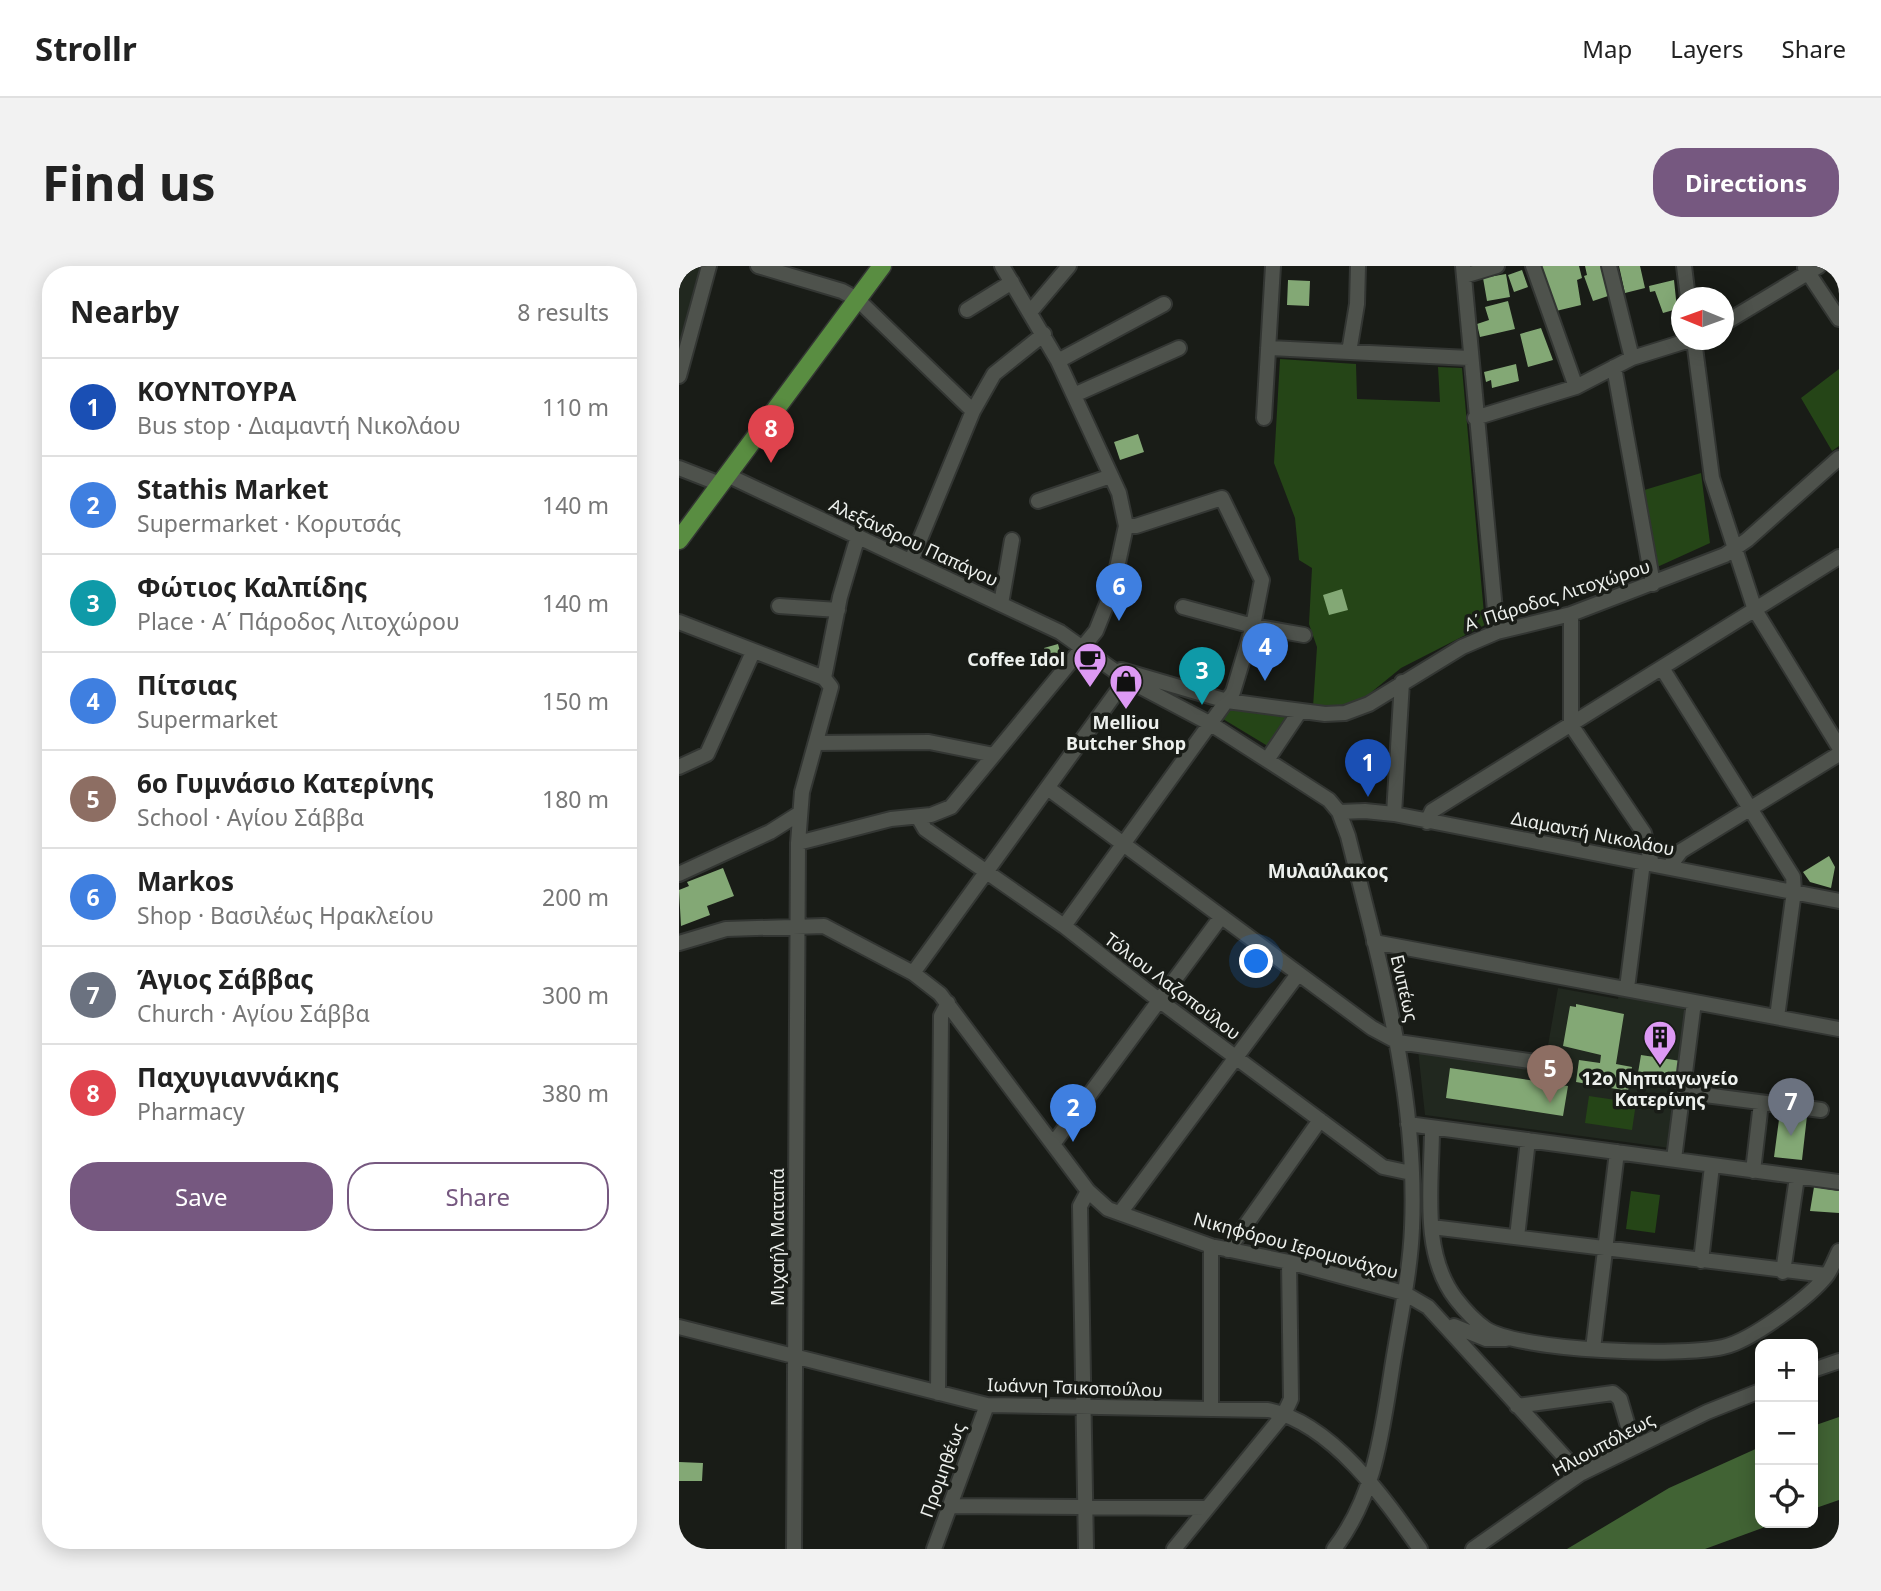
<!DOCTYPE html>
<meta charset="utf-8">
<style>
body{margin:0;font-family:"Noto Sans",sans-serif;background:#f2f2f2;color:#222}
.controls{position:absolute;right:21px;bottom:21px;display:grid;overflow:hidden;border-radius:14px;box-shadow:0 4px 18px #0003}
.controls button{width:63px;height:63px;display:grid;place-items:center;padding:0;border:0;border-bottom:2px solid #e0e0e0;background:#fff;color:#222;font:35px sans-serif}
.compass{position:absolute;left:992px;top:21px;width:63px;height:63px;border-radius:50%;background:#fff;box-shadow:0 4px 18px #0003;rotate:271deg}
.you{position:absolute;left:578px;top:696px;width:24px;height:24px;margin:-18px;border:5px solid #fff;border-radius:50%;background:#1a73e8;box-shadow:0 0 0 10px #1a73e833}
.badge{display:grid;place-items:center;width:46px;height:46px;border-radius:50%;background:#765880;color:#fff;font-size:23px;font-weight:700}
.pin{position:absolute;translate:-50% -58px;filter:drop-shadow(0 2px 4px #0008)}
.pin::after{content:'';position:absolute;top:37px;width:24px;height:21px;background:inherit;clip-path:polygon(0 0,100% 0,50% 100%)}
.list{margin:0;padding:0;list-style:none}
h2{display:flex;justify-content:space-between;align-items:center;height:91px;margin:0;padding:0 28px;font-size:30px}
h2 small{font-size:23px;font-weight:400;color:#767676}
.list li{display:grid;grid-template-columns:46px 1fr auto;gap:21px;align-items:center;box-sizing:border-box;height:98px;padding:0 28px;border-top:2px solid #e0e0e0}
.list b{display:block;font-size:26px;white-space:nowrap}
.list p{margin:0;font-size:23px;white-space:nowrap;color:#767676}
.list em{font-size:23px;font-style:normal;color:#767676}
.actions{display:flex;gap:14px;padding:21px 28px}
.actions a{flex:1;padding:16px 0;border:2px solid #765880;border-radius:28px;text-align:center;font-size:24px;color:#765880}
.actions .main{background:#765880;color:#fff}
.icon{flex:none;width:38px;height:38px;fill:none;stroke:currentColor;stroke-width:2;stroke-linecap:round;stroke-linejoin:round}
.map{position:relative;flex:none;width:1160px;height:1283px;overflow:hidden;border-radius:28px}
header{display:flex;align-items:center;gap:42px;box-sizing:border-box;height:98px;padding:0 35px;background:#fff;border-bottom:2px solid #e0e0e0}
header strong{font-size:33px}
nav{display:flex;gap:38px;margin-inline-start:auto;font-size:24px}
.intro{display:flex;align-items:center;justify-content:space-between;box-sizing:border-box;height:168px;padding:0 42px}
h1{margin:0;font-size:49px}
.button{padding:18px 32px;border-radius:28px;background:#765880;color:#fff;font-size:24px;font-weight:700}
main{display:flex;gap:42px;padding:0 42px}
aside{flex:1;background:#fff;border-radius:28px;box-shadow:0 4px 18px #0003}
.map>svg:first-child{display:block}
.built{fill:#21281f}
.green{fill:#254517}
.water{fill:#416334}
.building{fill:#83a875}
.lines{fill:none;stroke-linecap:round;stroke-linejoin:round}
.minor-casing{stroke:#333633;stroke-width:18}
.major-casing{stroke:#333633;stroke-width:21}
.minor{stroke:#4e524c;stroke-width:14}
.major{stroke:#598d41;stroke-width:18}
.labels{text-anchor:middle;dominant-baseline:central;stroke-width:7;stroke-linejoin:round;paint-order:stroke}
.street-label{font-size:18px;fill:#edf0ed;stroke:#191c17}
.poi-label{font-size:18px;font-weight:bold;fill:#edf0ed;stroke:#191c17}
.neighbourhood-label{font-size:19px;font-weight:bold;fill:#edf0ed;stroke:#191c17}
</style>
<header>
<strong>Strollr</strong>
<nav><a>Map</a><a>Layers</a><a>Share</a></nav>
</header>
<div class="intro"><h1>Find us</h1><a class="button">Directions</a></div>
<main>
<aside>
<h2>Nearby<small>8 results</small></h2>
<ul class="list">
<li><span class="badge" style="background:#1a4fb4">1</span><div><b>ΚΟΥΝΤΟΥΡΑ</b><p>Bus stop · Διαμαντή Νικολάου</p></div><em>110 m</em></li>
<li><span class="badge" style="background:#3f7fe0">2</span><div><b>Stathis Market</b><p>Supermarket · Κορυτσάς</p></div><em>140 m</em></li>
<li><span class="badge" style="background:#0f9aa8">3</span><div><b>Φώτιος Καλπίδης</b><p>Place · Α΄ Πάροδος Λιτοχώρου</p></div><em>140 m</em></li>
<li><span class="badge" style="background:#3f7fe0">4</span><div><b>Πίτσιας</b><p>Supermarket</p></div><em>150 m</em></li>
<li><span class="badge" style="background:#8d6e63">5</span><div><b>6ο Γυμνάσιο Κατερίνης</b><p>School · Αγίου Σάββα</p></div><em>180 m</em></li>
<li><span class="badge" style="background:#3f7fe0">6</span><div><b>Markos</b><p>Shop · Βασιλέως Ηρακλείου</p></div><em>200 m</em></li>
<li><span class="badge" style="background:#6b7280">7</span><div><b>Άγιος Σάββας</b><p>Church · Αγίου Σάββα</p></div><em>300 m</em></li>
<li><span class="badge" style="background:#e0444e">8</span><div><b>Παχυγιαννάκης</b><p>Pharmacy</p></div><em>380 m</em></li>
</ul>
<div class="actions"><a class="main">Save</a><a>Share</a></div>
</aside>
<div class="map">
<svg width="1160" height="1283" viewBox="0 0 1160 1283">
<rect width="100%" height="100%" fill="#191c17"/>
<path class="built" d="M0,0H21L0,79Z
M879,722L939,733L940,726L1012,740L991,882L746,849L739,784L865,802Z"/>
<path class="green" d="M601,93L677,98L678,133L761,136L759,101L783,102L806,359L722,402L684,433L669,441H634L638,381L630,358L633,302L620,294L616,252L595,197Z
M1160,103V180L1153,185L1122,132Z
M1022,207L1031,277L976,302L962,225Z
M553,440L615,449L592,482L544,453Z
M910,830L957,837L953,864L906,857Z
M952,925L981,929L976,967L947,963Z"/>
<path class="water" d="M1160,1151V1234L1134,1243V1160Z
M1081,1181V1257H1097L1026,1283H888L990,1222Z"/>
<path class="building" d="M863,0H900L903,12L898,14L902,39L877,45Z
M906,0H924L932,29L914,35L905,10L908,9Z
M940,0H961L966,22L946,27Z
M843,4L849,21L835,26L829,9Z
M827,8L831,31L808,35L804,12Z
M609,14L631,15L630,40L608,39Z
M995,14L998,43L984,47L976,25L971,26L970,20Z
M829,35L836,63L801,71L798,58L810,54L806,41Z
M862,62L874,94L849,101L841,68Z
M837,98L840,115L813,122L812,114L807,116L805,106Z
M459,168L465,186L441,194L435,176Z
M663,323L669,344L650,349L644,329Z
M379,378L382,389L368,392L365,382Z
M1150,590L1156,601L1152,622L1131,616L1124,606Z
M44,602L55,630L28,640L31,649L2,660L0,624L10,620L8,616Z
M897,738L945,748L937,798L953,801L949,825L897,816L900,794L921,797L922,789L884,780L891,740L897,741Z
M962,789L1002,795L1000,813L959,807Z
M771,802L889,820L884,850L767,832Z
M1101,846L1128,850L1123,894L1095,891Z
M1135,921L1160,925V947L1131,945Z
M0,1196L24,1197L23,1215H0Z"/>
<g class="lines">
<defs>
<path id="minor" d="M79,0L163,25L178,33L294,145
M784,0L818,366
M854,0L897,121
M930,0L953,92
M1005,0L1009,32
M1126,2L1160,53
M785,10L818,0
M288,44L333,16
M352,45L390,0
M1044,58L1140,0
M1015,74L1033,212L1076,344L1160,481
M589,82L790,92
M670,86L678,38L679,0
M379,95L485,38
M935,101L974,318
M0,110L30,0
M395,129L500,82
M585,152L594,0
M796,152L897,121L953,92L1011,74
M0,202L41,218
M48,209L381,366L447,413L532,458L650,534L660,546L669,570C701,699 739,828 733,962C731,1011 719,1061 712,1109C702,1172 695,1231 655,1283
M359,235L432,210
M232,295L294,145L315,108L365,68
M322,338L333,274
M100,340L159,344
M504,341L574,360L625,369
M892,348V459L965,567L973,598
M0,356L145,412L152,421L123,526L119,577L115,1283
M983,402L1114,611L1115,625L1098,751
M442,404L548,435L646,448L666,447L690,438L783,381L818,366L892,348L1046,289L1068,274L1160,192
M145,412L161,331L179,270
M137,477L250,476L315,489
M588,494L621,445
M0,501L28,488L74,386
M370,523L693,762L719,776L857,796
M660,546L686,545L715,548L1160,635
M715,548L723,416
M239,551L246,563L385,660L481,735L704,901L732,907
M748,556L753,545L1160,291
M119,577L212,553L252,549L272,541L417,365L433,325L447,260L440,227L379,95L323,0
M990,601L1002,585L1160,488
M0,608L91,566L121,547
M385,660L554,426L574,360L583,314L543,232L457,260H447
M695,676L1160,763
M0,677L47,663L145,660L234,707L261,728L409,925L429,943L532,980L610,996L725,1027L749,1041L901,1208
M234,707L447,413
M948,722L964,596
M1003,826L1142,844
M729,858L1160,916
M753,862C753,916 741,987 777,1033C784,1042 797,1056 807,1063C842,1085 1001,1091 1044,1081C1072,1075 1131,1031 1148,1009C1153,1002 1156,993 1160,985
M374,878L542,651
M995,893L1015,736
M1074,905L1082,837
M441,947L619,708
M753,961L1147,1009
M838,971L849,874
M532,980V1143
M549,984L641,854
M1022,995L1033,900
M1104,1006L1118,911
M0,1061L308,1139L589,1144C653,1157 706,1233 741,1283
M769,1063L775,1060L807,1073H827
M914,1083L938,886
M1134,1104L1160,1095
M259,1127L262,750L269,737
M838,1140L934,1127L941,1133L955,1181
M271,1240L528,1242
M255,1283L308,1139
M407,1283L401,940L409,925
M495,1283L605,1148L612,1133L610,996
M794,1283L901,1208L1028,1146L1081,1125"/>
<path id="major" d="M0,274L203,0"/>
</defs>
<use href="#minor" class="minor-casing"/>
<use href="#major" class="major-casing"/>
<use href="#minor" class="minor"/>
<use href="#major" class="major"/>
</g>
<defs>
<symbol id="cafe-pin" viewBox="-11 -11 22 30"><path d="M0 17L-7.5 6A9.5 9.5 0 1 1 7.5 6Z" fill="#dd99f4" stroke="#191c17"/><path d="M-5.5-4.5H6V0H3Q3 3.5 0 3.5H-2.5Q-5.5 3.5-5.5 0ZM3-3.2v2h1.7v-2ZM-6 4.5H4V6H-6Z" fill="#111"/></symbol>
<symbol id="shop-pin" viewBox="-11 -11 22 30"><path d="M0 17L-7.5 6A9.5 9.5 0 1 1 7.5 6Z" fill="#dd99f4" stroke="#191c17"/><path d="M-5-2.5h2.3a2.7 3.5 0 0 1 5.4 0H5L5.5 6h-11ZM-1.5-2.5h3a1.5 2.3 0 0 0-3 0Z" fill="#111"/></symbol>
<symbol id="building-pin" viewBox="-11 -11 22 30"><path d="M0 17L-7.5 6A9.5 9.5 0 1 1 7.5 6Z" fill="#dd99f4" stroke="#191c17"/><path d="M-4-6H4V6H1V3H-1V6H-4ZM-2.5-4.3h1.7v1.8h-1.7ZM.8-4.3h1.7v1.8H.8ZM-2.5-1h1.7V.8h-1.7ZM.8-1h1.7V.8H.8Z" fill="#111"/></symbol>
</defs>
<g fill-rule="evenodd">
<use href="#cafe-pin" x="392" y="374" width="38" height="52"/>
<use href="#shop-pin" x="428" y="396" width="38" height="52"/>
<use href="#building-pin" x="962" y="752" width="38" height="52"/>
</g>
<g class="labels">
<g class="street-label">
<text transform="translate(235 276) rotate(25)">Αλεξάνδρου Παπάγου</text>
<text transform="translate(878 329) rotate(-18)">Α΄ Πάροδος Λιτοχώρου</text>
<text transform="translate(914 567) rotate(11)">Διαμαντή Νικολάου</text>
<text transform="translate(494 720) rotate(37)">Τόλιου Λαζοπούλου</text>
<text transform="translate(726 722) rotate(77)">Ενιπέως</text>
<text transform="translate(98 971) rotate(-90)">Μιχαήλ Ματαπά</text>
<text transform="translate(617 979) rotate(15)">Νικηφόρου Ιερομονάχου</text>
<text transform="translate(396 1121) rotate(2)">Ιωάννη Τσικοπούλου</text>
<text transform="translate(924 1178) rotate(-28)">Ηλιουπόλεως</text>
<text transform="translate(263 1204) rotate(-70)">Προμηθέως</text>
</g>
<g class="poi-label">
<text x="386" y="393" text-anchor="end">Coffee Idol</text>
<text x="447" y="456">Melliou<tspan x="447" dy="21">Butcher Shop</tspan></text>
<text x="981" y="812">12ο Νηπιαγωγείο<tspan x="981" dy="21">Κατερίνης</tspan></text>
</g>
<g class="neighbourhood-label">
<text x="649" y="605">Μυλαύλακος</text>
</g>
</g>
</svg>
<div class="controls">
<button>+</button>
<button>−</button>
<button><svg class="icon" aria-label="locate" viewBox="0 0 24 24"><circle cx="12" cy="12" r="6"/><path d="M12 2v4M12 18v4M2 12h4M18 12h4"/></svg></button>
</div>
<svg class="compass" viewBox="-18 -18 36 36"><path d="M0-13l5 13h-10z" fill="#e53935"/><path d="M0 13l5-13h-10z" fill="#767676"/></svg>
<div class="you"></div>
<div class="pin badge" style="left:689px;top:531px;background:#1a4fb4">1</div>
<div class="pin badge" style="left:394px;top:876px;background:#3f7fe0">2</div>
<div class="pin badge" style="left:523px;top:439px;background:#0f9aa8">3</div>
<div class="pin badge" style="left:586px;top:415px;background:#3f7fe0">4</div>
<div class="pin badge" style="left:871px;top:837px;background:#8d6e63">5</div>
<div class="pin badge" style="left:440px;top:355px;background:#3f7fe0">6</div>
<div class="pin badge" style="left:1112px;top:870px;background:#6b7280">7</div>
<div class="pin badge" style="left:92px;top:197px;background:#e0444e">8</div>
</div>
</main>
